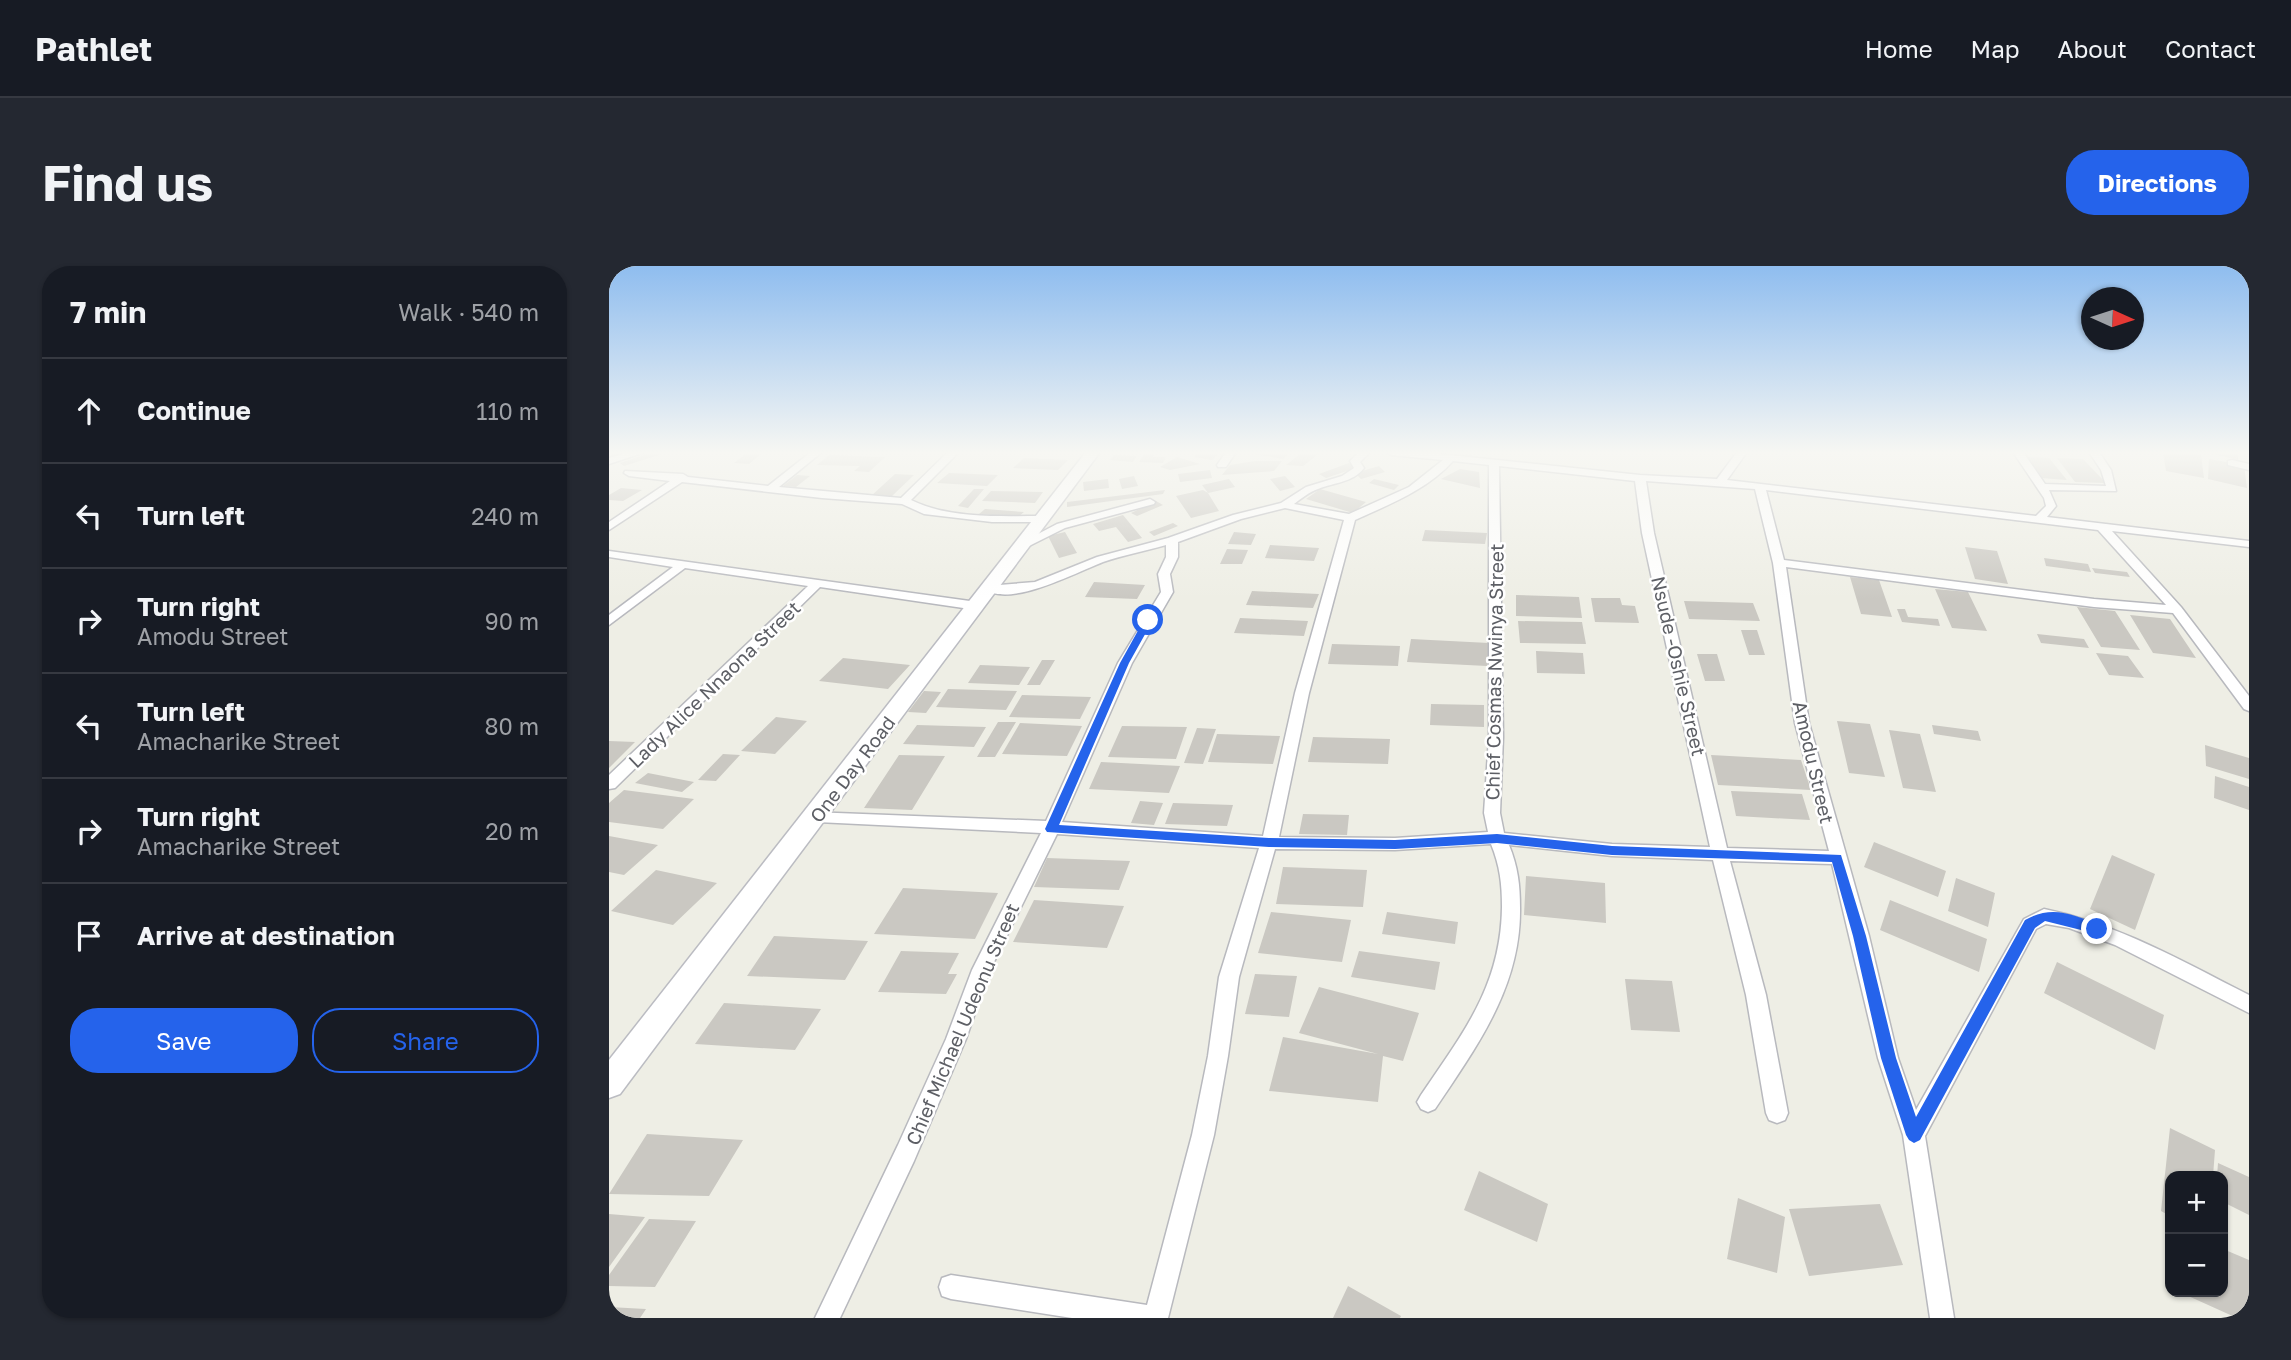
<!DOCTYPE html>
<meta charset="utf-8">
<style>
body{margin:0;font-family:"Golos Text",sans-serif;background:#242831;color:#f1f3f6}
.controls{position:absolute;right:21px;bottom:21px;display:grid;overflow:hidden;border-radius:14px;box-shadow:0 2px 5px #0004}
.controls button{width:63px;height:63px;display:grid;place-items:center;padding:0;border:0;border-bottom:2px solid #363941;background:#171b24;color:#f1f3f6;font:35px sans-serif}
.compass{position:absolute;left:1472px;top:21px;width:63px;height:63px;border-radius:50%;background:#171b24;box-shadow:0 2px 5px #0004;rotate:93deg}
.stop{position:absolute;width:21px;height:21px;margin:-16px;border:5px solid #2563eb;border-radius:50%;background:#fff}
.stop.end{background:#2563eb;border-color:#fff;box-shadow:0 2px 7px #0008}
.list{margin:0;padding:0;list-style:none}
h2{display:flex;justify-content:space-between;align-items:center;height:91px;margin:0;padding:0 28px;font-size:30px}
h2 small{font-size:23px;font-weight:400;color:#9ea1a6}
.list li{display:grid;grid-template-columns:46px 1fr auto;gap:21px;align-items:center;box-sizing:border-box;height:105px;padding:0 28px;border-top:2px solid #363941}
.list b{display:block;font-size:26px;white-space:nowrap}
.list p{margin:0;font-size:23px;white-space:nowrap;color:#9ea1a6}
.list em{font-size:23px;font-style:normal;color:#9ea1a6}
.actions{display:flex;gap:14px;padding:21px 28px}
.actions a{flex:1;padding:16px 0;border:2px solid #2563eb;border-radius:28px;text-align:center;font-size:24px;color:#2563eb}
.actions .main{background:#2563eb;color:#fff}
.icon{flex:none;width:38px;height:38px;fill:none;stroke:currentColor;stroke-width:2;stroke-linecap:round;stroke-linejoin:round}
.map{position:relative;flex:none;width:1640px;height:1052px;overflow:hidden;border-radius:28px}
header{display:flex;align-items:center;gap:42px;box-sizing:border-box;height:98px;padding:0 35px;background:#171b24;border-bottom:2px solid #363941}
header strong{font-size:33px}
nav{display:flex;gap:38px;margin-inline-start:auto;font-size:24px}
.intro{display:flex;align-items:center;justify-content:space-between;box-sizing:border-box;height:168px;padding:0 42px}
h1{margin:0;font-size:49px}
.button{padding:18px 32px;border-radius:28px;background:#2563eb;color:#fff;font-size:24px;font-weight:700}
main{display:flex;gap:42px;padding:0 42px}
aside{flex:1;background:#171b24;border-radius:28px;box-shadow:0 2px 5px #0004}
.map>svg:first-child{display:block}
.building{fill:#cac8c2}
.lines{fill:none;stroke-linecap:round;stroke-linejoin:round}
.street-casing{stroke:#b8b9be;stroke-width:3}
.secondary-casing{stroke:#bbbcc2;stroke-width:3}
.street{fill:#fff;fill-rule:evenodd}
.secondary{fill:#fff;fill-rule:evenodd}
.route{fill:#2563eb}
.labels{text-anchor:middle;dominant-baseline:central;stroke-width:5;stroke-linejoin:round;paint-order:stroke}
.street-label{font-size:19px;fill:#5d5f65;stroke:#fff}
</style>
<header>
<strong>Pathlet</strong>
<nav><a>Home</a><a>Map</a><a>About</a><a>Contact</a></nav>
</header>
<div class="intro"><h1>Find us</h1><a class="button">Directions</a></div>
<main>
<aside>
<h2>7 min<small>Walk · 540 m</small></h2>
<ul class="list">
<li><svg class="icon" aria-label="ahead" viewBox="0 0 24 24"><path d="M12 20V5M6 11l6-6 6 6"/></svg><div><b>Continue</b></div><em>110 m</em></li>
<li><svg class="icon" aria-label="left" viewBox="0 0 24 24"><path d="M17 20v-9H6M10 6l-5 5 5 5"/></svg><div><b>Turn left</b></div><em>240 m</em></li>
<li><svg class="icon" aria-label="right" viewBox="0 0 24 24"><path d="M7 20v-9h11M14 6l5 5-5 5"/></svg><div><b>Turn right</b><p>Amodu Street</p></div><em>90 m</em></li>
<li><svg class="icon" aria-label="left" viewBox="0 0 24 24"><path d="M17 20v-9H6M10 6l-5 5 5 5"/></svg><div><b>Turn left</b><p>Amacharike Street</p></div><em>80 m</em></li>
<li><svg class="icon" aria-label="right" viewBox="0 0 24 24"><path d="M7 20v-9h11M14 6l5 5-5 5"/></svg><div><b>Turn right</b><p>Amacharike Street</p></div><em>20 m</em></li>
<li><svg class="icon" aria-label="arrive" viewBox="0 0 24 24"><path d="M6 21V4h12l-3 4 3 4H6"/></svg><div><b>Arrive at destination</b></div></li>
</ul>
<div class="actions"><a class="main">Save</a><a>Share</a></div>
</aside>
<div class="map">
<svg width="1640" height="1052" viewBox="0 0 1640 1052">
<rect width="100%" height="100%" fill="#eeeee5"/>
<path class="building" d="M44,186L50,189L15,200L11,197Z
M139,186H154L140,198L125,197Z
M590,186H611L603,194L585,191Z
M634,186H681L674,193Z
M694,186H712L694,200L677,199Z
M1554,186L1592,189L1595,212L1557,205Z
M1601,186H1629V194L1601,187Z
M535,188H545L544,191H557L554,197L530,196Z
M220,189L276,191L260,206L245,205L251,200L208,199Z
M505,189L528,190L524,196L501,194Z
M568,191L591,198L561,204L551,201Z
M1418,191L1440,192L1458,214L1432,212Z
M415,192L459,194L449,204L404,202Z
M1448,192L1474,193L1497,217L1466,216Z
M1600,193L1635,199L1638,222L1599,213Z
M646,195H673L665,205L613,209L621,199Z
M740,197L747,202L717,212L710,208Z
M770,200L776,206L752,213L746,207Z
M851,203L870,206L871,222L832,213Z
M601,204L603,212L571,216L569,208Z
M340,207L389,209L378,220L328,217Z
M286,208L305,209L282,231L262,230Z
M188,209L201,210L187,221L174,220Z
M525,210L529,220L513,223L510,213Z
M676,210L686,221L671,225L661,213Z
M499,213L500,222L475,225L474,216Z
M620,213L626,221L599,227L610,245L582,252L567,230L594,224L599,227L593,219Z
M765,213L790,219L785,224L760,217Z
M12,222L33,224L14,235L0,234V229Z
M365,223H375L359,242L349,240Z
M711,223L757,236L744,247L697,233Z
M556,224L554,228L458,241V236Z
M382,225L434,226L426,237L373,235Z
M547,235L554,239L528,250L522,247Z
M376,243L415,246L409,251L370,248Z
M514,249L533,272L519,276L507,261L490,265L484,258Z
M564,257L569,260L545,270L540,266Z
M816,264L878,267L876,278L813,275Z
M456,266L468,287L450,292L439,270Z
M625,266L647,268L642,279L619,278Z
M661,279L710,282L705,295L656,292Z
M1356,281L1388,285L1399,318L1366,313Z
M618,283L639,284L633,298H611Z
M1435,292L1479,298L1482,306L1437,300Z
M1483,302L1518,306L1521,311L1486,307Z
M1241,311L1270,314L1283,351L1252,348Z
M485,316L536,319L528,333L476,331Z
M1326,323L1359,326L1378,365L1343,362Z
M643,325L710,328L704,342L637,339Z
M907,329L970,331L973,352L907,350Z
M982,332H1011L1013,339L1026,340L1030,357L986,356Z
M1075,335L1144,337L1151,355L1080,353Z
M1468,341L1506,345L1531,384L1492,381Z
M1288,343H1296L1299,351L1329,353L1331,360L1293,356Z
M1521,349L1561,353L1587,392L1544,387Z
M631,352L699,355L695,370L625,367Z
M909,355L973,356L977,378L911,377Z
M1132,364H1148L1156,389H1140Z
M1428,368L1475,373L1480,382L1432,377Z
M802,373L880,377L878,400L798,396Z
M723,378L791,380L789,400L719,398Z
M927,385L974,387L976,408L928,407Z
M1487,387L1519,390L1535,412L1500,409Z
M1088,388H1108L1116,415H1096Z
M234,392L301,399L279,423L210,415Z
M433,394H446L431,419H418Z
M371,399L421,401L410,419L359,417Z
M339,423L408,425L397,444L327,441Z
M315,425L332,426L317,447L299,446Z
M413,429L482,431L471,453L400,451Z
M822,438L875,439V461L821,459Z
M167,451L198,455L166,488L132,485Z
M1228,455L1261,458L1276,511L1240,507Z
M389,456H407L386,491H368Z
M411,457L473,460L458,490L393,488Z
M308,459L377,461L365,481L294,478Z
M1323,459L1369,465L1372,475L1325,468Z
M513,460L578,461L567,493L499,491Z
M588,462L607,463L594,498L575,497Z
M1280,464L1311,468L1327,526L1294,522Z
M608,468L671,470L664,498L599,496Z
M704,471L781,473L779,498L699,496Z
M0,475L26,476L0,502Z
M1596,479L1640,492V513L1597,500Z
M114,488L131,489L107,515L89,514Z
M290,489L336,490L303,544L255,542Z
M1102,489L1192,494L1202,524L1109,519Z
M492,496L571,500L560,527L480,523Z
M39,507L85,516L73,526L26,517Z
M1606,510L1640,521V544L1605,532Z
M15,524L85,533L54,563L0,556V537Z
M1122,525L1193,528L1201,554L1127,550Z
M531,535L554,537L545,559L522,557Z
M564,537L624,539L618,560L556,558Z
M694,548L740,549L738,569L690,568Z
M0,570L49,579L15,609L0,606Z
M1265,576L1337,605L1329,631L1255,601Z
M1503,589L1546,608L1526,664L1481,643Z
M438,592L521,595L510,624L425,621Z
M674,601L758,604L754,641L667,638Z
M47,604L108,617L64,659L2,645Z
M917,610L996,617L997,657L915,649Z
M1347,612L1386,627L1379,661L1339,645Z
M294,622L389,627L366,673L265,668Z
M425,634L515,640L498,682L404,676Z
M1281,634L1378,673L1370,706L1271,664Z
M662,646L742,654L733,696L649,687Z
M778,646L849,656L846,678L773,668Z
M165,670L259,675L236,714L138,710Z
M292,685L350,687L339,708H348L337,728L269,726Z
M750,685L831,696L826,724L742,711Z
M1448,696L1555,749L1546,784L1435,727Z
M646,708L688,710L680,751L636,748Z
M1016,713L1063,715L1071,766L1022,764Z
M710,721L810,747L794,795L774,790L769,836L660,825L674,771L769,788L690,767Z
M115,737L212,743L186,784L86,778Z
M1561,862L1606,884L1604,910H1561V950L1552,945Z
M38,868L134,874L100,930L0,928Z
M1609,897L1640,911V949L1614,936V910H1608Z
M870,905L939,938L928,976L855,944Z
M1129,932L1176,951L1168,1007L1118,993Z
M1271,938L1294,999L1200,1010L1180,943Z
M0,948L36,951L0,1001Z
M40,953L87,955L46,1021L0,1020V1009Z
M1614,983L1640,994V1052H1628L1577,1029V1026H1614Z
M739,1020L792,1050L791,1052H724Z
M0,1041L37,1043L31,1052H0Z"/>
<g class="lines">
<defs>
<path id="street" d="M20,186H36L0,198V192Z
M202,186H213L170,221L292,232L339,186H350L302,234C340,253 391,250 433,250L438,253L433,256H383L315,248L293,238L213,232L73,216L0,264V256L61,215L20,210L15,207L16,205L74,208L79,211L159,220Z
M617,186H627L617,201H609L608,199Z
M750,186H761L751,196L755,202C743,217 726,216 709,223C700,226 693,232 685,238L740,248L800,221L834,194L782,189L777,186H812L1031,209L1108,213L1128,186H1138L1118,214L1427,250L1437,240L1435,232L1404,186H1414L1436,218L1497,220L1492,204L1480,186H1490L1502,204L1507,225L1440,224L1447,240L1438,251L1640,275V281L1503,265L1572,341L1640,430V445L1635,443L1564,347L1485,341L1177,301L1200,457L1260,670L1289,792L1307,844L1415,653L1435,643C1509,658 1573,695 1640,729V747L1506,679L1460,662L1437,658L1427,663L1316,870L1345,1052H1321L1294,869L1269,792L1223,598L1121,595L1157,729L1179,847L1176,854L1168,857L1160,854L1157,847L1137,729L1104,594L1003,590L900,579C909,601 911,619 911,642C912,721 868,780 826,843L819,846L812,843L808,836L812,829C854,767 892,720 893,641C893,618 891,600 882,578L786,584L666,583L630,711L619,790L605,869L559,1052H463L342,1033L333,1030L330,1021L333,1012L342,1009L538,1039L583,869L599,790L610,711L650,582L448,568L381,704L357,773L305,895L231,1052H206L289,879L337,773L363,704L432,567L208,556L200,550L202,546L437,555L509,397L552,326L549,308L557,291V279C536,285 514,289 494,296C468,306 401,342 376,323L378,320L426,316L488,291L559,272L624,249L672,237L697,221L733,210L745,202L741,195ZM844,195L880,199V471L875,547L879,566L786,572L670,571L700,427L746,254C781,238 818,224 844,195ZM890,200L1026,215L1033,267L1101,581L1003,578L895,567L891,547L894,471ZM1037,215L1146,223L1164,297L1186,457L1220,585L1118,582L1045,267ZM1157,224L1489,264L1557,339L1485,333L1175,294ZM676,242L735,254L686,427L654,570L453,556L523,397L564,326L561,308L569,291V276L632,253Z
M1623,194L1640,198V204L1619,199V195Z
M541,233L546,236L545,238L456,262L418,281L408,279L448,258Z
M0,285L368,336L374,340L368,344L211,321L6,522L0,523V509L199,320L76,302L0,359V349L64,301L0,291Z"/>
<path id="secondary" d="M477,186H491L11,828L0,832V794Z"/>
</defs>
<use href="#street" class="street-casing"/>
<use href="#secondary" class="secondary-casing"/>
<use href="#street" class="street"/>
<use href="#secondary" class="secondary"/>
</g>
<linearGradient id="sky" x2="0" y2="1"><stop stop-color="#8fbdef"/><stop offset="0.56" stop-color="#f7f7f3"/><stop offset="1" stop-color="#f7f7f3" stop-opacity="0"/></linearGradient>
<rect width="1640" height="333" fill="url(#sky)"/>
<path class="route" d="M536,352L544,354L520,397L450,559L660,572L786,574L888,568L1003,580L1232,589L1257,670L1287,792L1307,851L1416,654C1444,638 1464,649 1492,659L1494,663L1488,668L1436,655L1426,662L1311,874L1305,877L1300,874L1297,869L1272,792L1244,670L1223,596L1003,589L888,577L786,583L660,581L438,566L436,563L511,397Z"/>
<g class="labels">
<g class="street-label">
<text transform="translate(1070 400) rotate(77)">Nsude -Oshie Street</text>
<text transform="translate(885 406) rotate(-89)">Chief Cosmas Nwinya Street</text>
<text transform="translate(105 418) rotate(-44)">Lady Alice Nnaona Street</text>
<text transform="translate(1205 496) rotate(77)">Amodu Street</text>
<text transform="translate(243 503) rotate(-53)">One Day Road</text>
<text transform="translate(353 758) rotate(-67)">Chief Michael Udeonu Street</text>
</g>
</g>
</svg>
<div class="controls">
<button>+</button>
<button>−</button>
</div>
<svg class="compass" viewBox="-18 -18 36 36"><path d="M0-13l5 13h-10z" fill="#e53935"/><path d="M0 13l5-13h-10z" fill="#9ea1a6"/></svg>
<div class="stop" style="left:539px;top:354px"></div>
<div class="stop end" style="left:1488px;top:663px"></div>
</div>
</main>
